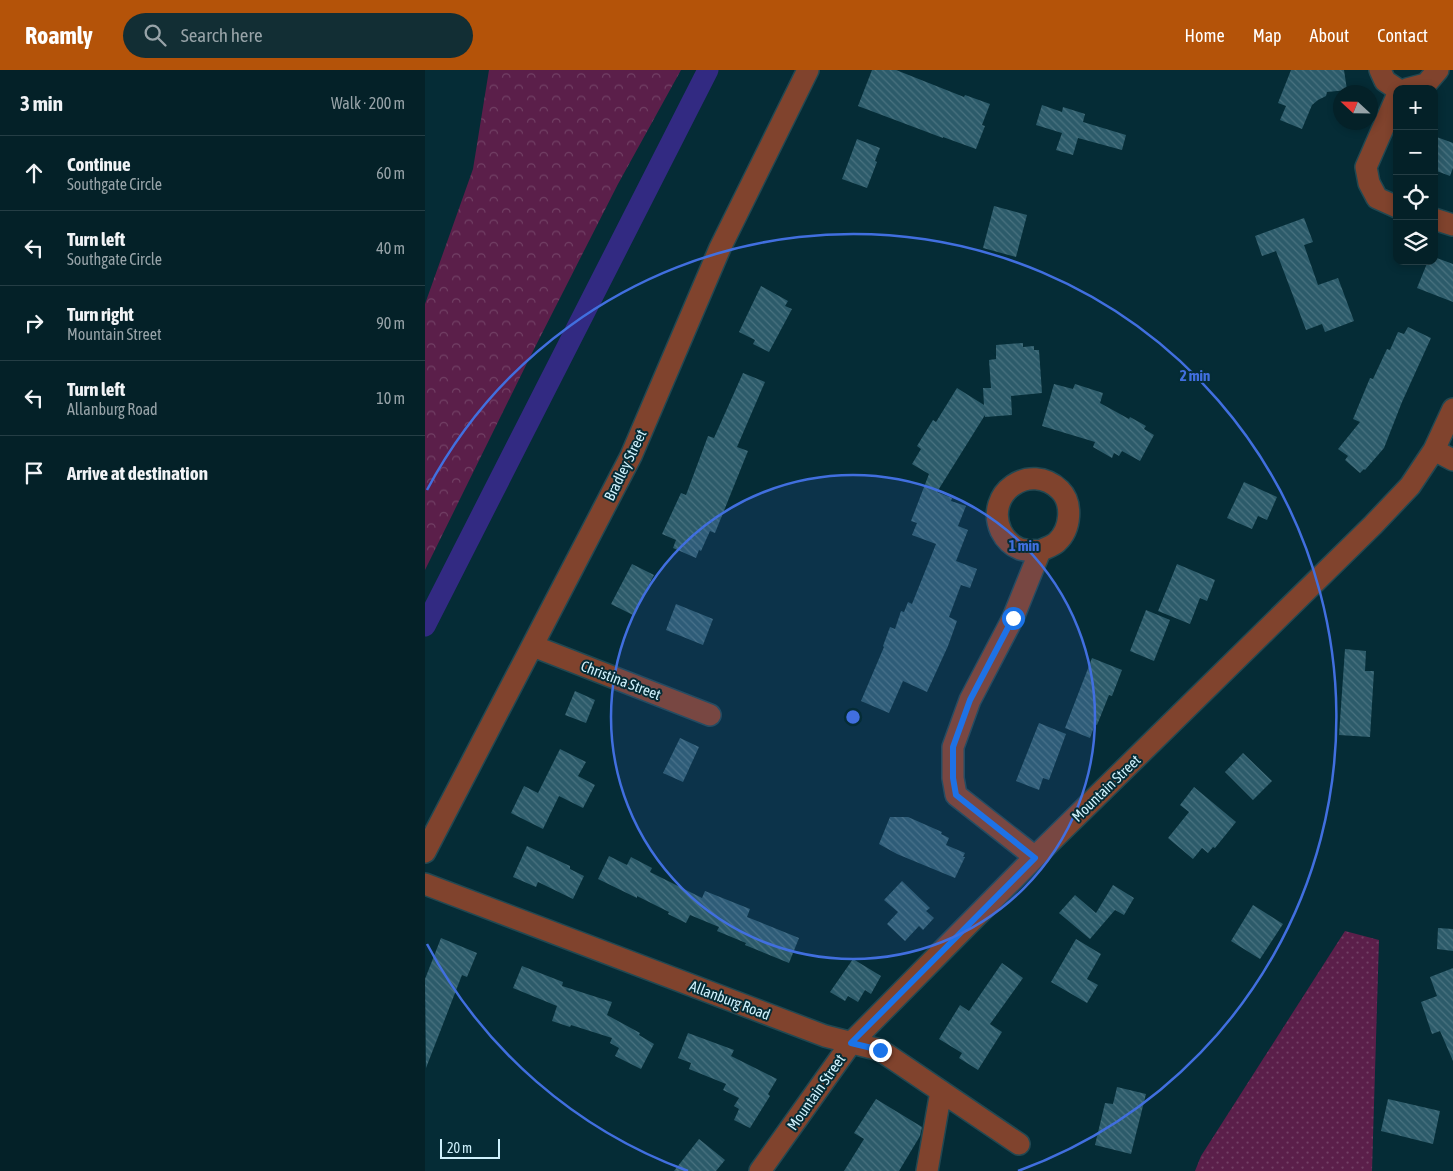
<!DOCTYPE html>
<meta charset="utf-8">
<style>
body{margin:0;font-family:"Asap Condensed",sans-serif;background:#122e34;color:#f1f3f6}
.controls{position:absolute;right:15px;top:15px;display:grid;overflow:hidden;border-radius:10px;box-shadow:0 2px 8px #0003}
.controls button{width:45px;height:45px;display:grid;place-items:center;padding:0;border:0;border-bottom:1px solid #253e45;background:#042128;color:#f1f3f6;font:25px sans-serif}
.compass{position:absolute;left:908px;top:15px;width:45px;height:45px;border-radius:50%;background:#042128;box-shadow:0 2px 8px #0003;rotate:292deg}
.scale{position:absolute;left:15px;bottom:12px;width:60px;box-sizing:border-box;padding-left:5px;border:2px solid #cff1fc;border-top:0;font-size:14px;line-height:18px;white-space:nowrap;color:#cff1fc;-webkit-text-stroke:4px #052c36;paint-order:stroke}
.stop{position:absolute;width:15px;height:15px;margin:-11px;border:4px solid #1a73e8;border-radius:50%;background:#fff}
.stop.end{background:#1a73e8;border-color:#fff;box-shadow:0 1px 5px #0008}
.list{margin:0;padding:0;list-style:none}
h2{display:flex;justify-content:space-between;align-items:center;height:65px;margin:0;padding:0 20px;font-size:21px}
h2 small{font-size:16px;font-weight:400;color:#97a3a8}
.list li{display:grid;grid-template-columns:32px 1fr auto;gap:15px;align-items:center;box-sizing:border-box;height:75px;padding:0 20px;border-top:1px solid #253e45}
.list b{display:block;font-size:19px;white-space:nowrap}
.list p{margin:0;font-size:16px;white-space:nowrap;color:#97a3a8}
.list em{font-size:16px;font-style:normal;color:#97a3a8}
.icon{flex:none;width:28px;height:28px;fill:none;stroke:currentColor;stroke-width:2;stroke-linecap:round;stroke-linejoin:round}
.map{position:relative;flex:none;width:1028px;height:1101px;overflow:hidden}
header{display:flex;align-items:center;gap:30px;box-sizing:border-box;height:70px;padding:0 25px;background:#b45309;color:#fff}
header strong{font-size:24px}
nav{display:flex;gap:28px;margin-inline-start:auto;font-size:18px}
.search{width:350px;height:45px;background:#122e34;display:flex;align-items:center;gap:12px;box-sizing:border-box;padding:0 18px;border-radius:28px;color:#97a3a8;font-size:19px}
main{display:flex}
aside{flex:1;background:#042128}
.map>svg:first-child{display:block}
.forest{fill:url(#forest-crowns)}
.park{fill:url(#park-dots)}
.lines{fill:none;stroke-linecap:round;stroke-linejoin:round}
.canal{stroke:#322a82;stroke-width:21}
.building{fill:url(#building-back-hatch)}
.minor-casing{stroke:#214852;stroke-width:24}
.minor{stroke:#80432d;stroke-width:21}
.route{stroke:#1a73e8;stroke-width:6}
.ring{fill:none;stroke:#416fdf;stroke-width:2.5}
.labels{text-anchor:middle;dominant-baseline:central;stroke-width:4;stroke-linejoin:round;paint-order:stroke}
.street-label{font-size:15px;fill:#cff1fc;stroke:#052c36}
.centre{fill:#416fdf;stroke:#052c36;stroke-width:2.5}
.ring-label{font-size:15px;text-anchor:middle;font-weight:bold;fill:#416fdf;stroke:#052c36;stroke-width:4;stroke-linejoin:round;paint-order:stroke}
</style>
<header>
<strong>Roamly</strong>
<div class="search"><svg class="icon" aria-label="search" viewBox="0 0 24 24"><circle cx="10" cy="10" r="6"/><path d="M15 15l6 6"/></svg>Search here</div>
<nav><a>Home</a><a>Map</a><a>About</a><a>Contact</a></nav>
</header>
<main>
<aside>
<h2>3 min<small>Walk · 200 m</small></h2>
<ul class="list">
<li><svg class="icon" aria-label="ahead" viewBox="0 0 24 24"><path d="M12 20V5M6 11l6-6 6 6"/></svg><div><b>Continue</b><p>Southgate Circle</p></div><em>60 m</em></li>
<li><svg class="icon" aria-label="left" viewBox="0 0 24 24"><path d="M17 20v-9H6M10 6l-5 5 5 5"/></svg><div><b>Turn left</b><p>Southgate Circle</p></div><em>40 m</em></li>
<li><svg class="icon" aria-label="right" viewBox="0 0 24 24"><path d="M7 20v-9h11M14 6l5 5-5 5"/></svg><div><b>Turn right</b><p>Mountain Street</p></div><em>90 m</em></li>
<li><svg class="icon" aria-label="left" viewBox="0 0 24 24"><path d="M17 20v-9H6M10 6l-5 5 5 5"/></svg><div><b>Turn left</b><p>Allanburg Road</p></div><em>10 m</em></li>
<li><svg class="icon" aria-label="arrive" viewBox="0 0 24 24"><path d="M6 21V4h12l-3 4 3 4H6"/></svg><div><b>Arrive at destination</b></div></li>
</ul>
</aside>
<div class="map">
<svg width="1028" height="1101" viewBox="0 0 1028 1101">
<defs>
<pattern id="forest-crowns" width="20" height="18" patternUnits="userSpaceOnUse" patternTransform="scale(1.25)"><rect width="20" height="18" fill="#5b1f4a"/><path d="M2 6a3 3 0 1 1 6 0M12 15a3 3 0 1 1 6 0" fill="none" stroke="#724065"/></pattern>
<pattern id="park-dots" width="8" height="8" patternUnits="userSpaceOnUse" patternTransform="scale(1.25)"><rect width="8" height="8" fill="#5b1f4a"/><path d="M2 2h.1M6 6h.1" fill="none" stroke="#724065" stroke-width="1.8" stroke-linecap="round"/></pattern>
<pattern id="building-back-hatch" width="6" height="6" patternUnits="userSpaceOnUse" patternTransform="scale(1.25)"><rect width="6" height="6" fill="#2c5b6a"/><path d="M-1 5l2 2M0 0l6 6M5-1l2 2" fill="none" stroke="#4a7380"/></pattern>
</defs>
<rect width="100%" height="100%" fill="#052c36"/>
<path class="forest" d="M64,0H256L193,114L105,287L0,500V234L48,99Z"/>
<path class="park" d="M920,861L954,870L947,1101H770L776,1086Z"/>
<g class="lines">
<path class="canal" d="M0,556L283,0"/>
</g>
<path class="building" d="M447,0H471L539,27L540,25L565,34L557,55L560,56L551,79L518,67V68L433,36Z
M866,0H919L922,20L902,22L901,26L893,30L887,35L877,59L855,50L861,36L853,33Z
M617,35L637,42L638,37L660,44L658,52L701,65L697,80L653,68L648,85L631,80L637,63L611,55Z
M1009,66L1028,73V98L1025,106L1009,100Z
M432,69L455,78L450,91L452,92L442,118L417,109Z
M569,136L602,145L591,187L558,178Z
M879,148L888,172L879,175L893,215L913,208L929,251L900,262L897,254L881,260L851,181L837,186L830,166Z
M1009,187L1028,194V232L992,218L1003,191H1009Z
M336,216L363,231L360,236L367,239L344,282L328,274L330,270L314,262Z
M983,257L1006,268L977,332L959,378L940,400L939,399L935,403L920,390L923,386L913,379L935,352L928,349L945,308L948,309L962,279L965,280L973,262L979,264Z
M598,273V277L609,276V280H614L617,323L586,326L587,345L560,347V345L512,422L527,428L526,431L541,436L533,456L543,460L531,491L552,499L545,518L536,515L524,547L532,551L523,576L502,622L478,611L464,643L436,631L459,577L458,576L465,557L470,559L476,541L479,542L483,532L487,534L511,474L487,465L492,453L486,451L504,404L487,394L496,379L492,376L508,350L511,352L532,318L559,335L558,318H566L564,290L571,289V275Z
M318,303L340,312L312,377L323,381L290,463L285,461L276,481L274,480L271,488L248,478L251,470L237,464L256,423L261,425L283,366L289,368Z
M629,314L648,319L650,314L678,323L675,333L704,349L705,347L721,356L719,359L729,365L715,391L697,381L694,386L689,383L687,388L668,377L670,372L617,356Z
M819,412L852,427L842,450L833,446L827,459L802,448Z
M207,494L229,505L208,545L186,534Z
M752,494L790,510L782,531L775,528L765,554L733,541Z
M251,534L288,549L278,575L241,560Z
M721,540L745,550L729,591L705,581Z
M920,579L941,581L940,601H949L945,667L914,665Z
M667,588L697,600L687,626L684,625L672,655L670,654L665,668L640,658Z
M150,621L170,630L161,653L140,645Z
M614,653L641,664L624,710L618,708L614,720L591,711Z
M255,668L274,677L258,712L238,703Z
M135,679L161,692L153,706L170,715L158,738L134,726L118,759L86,743L99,716L113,723Z
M818,683L847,711L828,730L800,702Z
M769,717L811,752L790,778L788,777L783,783L777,778L768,789L743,768L764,742L755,735Z
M465,747H483L517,762L516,764L524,768L521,775L540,783L538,787H540L530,808L472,784L454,774Z
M102,776L145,796V799L159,806L148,829L113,812L111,817L88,807Z
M184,786L202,795L206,787L227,798L225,802L277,828L280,821L325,839L322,847L374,868L364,893L320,875L321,873L292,861L294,857L265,845L261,853L243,844L244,842L212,826V828L173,809Z
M477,811L505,838L501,841L509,848L498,860L494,856L480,871L462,854L473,842L459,830Z
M688,815L709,828L699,845L690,840L665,869L634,843L650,825L671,843Z
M828,835L858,854L835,889L806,871Z
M1013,858L1028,859V881L1012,879Z
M16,868L52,883L42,907L37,905L1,998L0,909Z
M651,869L676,884L662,909L673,915L662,933L626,912Z
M428,889L456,906L446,924L440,920L433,932L423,926L420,931L405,922Z
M577,893L598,908L565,954L577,962L553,1000L534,988L537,983L514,969L535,935L544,941Z
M97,896L138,912L137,916L187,932L182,945L215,963L214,965L229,974L216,999L190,986L194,978L185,973L187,968L146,955L145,957L127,951L132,936L88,918Z
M1028,898V991L1015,961L1007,964L996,932L1012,926L1005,907Z
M263,963L309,980L306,986L352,1009L343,1024L345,1026L325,1058L309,1050L314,1039L309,1036L314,1028L298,1020L301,1014L264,999L266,993L253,988Z
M692,1017L721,1024L706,1084L670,1075L680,1033L688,1034Z
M451,1029L497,1057L495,1066L474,1101H419L439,1069L429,1063Z
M963,1029L1015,1041L1008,1074L956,1061Z
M274,1069L300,1090L291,1101H249Z"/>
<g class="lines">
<defs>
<path id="minor" d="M955,0L960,11L972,19
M982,19L1001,14L1013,0
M972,26L941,97L944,113L952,128L972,137
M1009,149L1028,155
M1009,380L1028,390
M108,576L285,645
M0,782L206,386L295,178L383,0
M610,787L531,725L528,708V677L545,630L588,548L615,481C620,478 628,476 632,472C646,459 648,433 635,420C605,391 559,423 576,461C580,469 587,476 595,479C601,481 609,480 615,481
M0,814L400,966L455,980L594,1074
M335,1101L426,973L610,787L948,455L985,416L1009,380L1028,339
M502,1101L516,1021"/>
</defs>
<use href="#minor" class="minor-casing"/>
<use href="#minor" class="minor"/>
</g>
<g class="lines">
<path class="route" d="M455,980L426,973L610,788L531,725L528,708V677L545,630L588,548"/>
</g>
<circle cx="428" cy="647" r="242" fill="#416fdf" fill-opacity=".12"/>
<g class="ring">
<circle cx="428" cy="647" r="242"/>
<path d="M263 1101A483 483 0 0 1 2 874M2 420A483 483 0 1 1 593 1101"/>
</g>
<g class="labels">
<g class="street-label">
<text transform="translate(200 395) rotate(-64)">Bradley Street</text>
<text transform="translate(196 610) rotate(21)">Christina Street</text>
<text transform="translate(681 718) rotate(-44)">Mountain Street</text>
<text transform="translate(305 930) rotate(21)">Allanburg Road</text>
<text transform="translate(391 1022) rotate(-55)">Mountain Street</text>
</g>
</g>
<circle cx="428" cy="647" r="8" class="centre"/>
<g class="ring-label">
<text x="770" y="311">2 min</text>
<text x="599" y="481">1 min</text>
</g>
</svg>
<div class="controls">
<button>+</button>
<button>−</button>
<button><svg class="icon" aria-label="locate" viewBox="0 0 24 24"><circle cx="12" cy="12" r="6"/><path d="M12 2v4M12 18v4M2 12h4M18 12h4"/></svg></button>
<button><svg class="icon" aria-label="layers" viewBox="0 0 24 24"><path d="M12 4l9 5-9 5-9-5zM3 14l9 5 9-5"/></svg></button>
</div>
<svg class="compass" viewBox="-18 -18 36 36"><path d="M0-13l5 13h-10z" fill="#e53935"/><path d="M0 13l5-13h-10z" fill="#97a3a8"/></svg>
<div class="scale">20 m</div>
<div class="stop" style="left:588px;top:548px"></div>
<div class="stop end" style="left:455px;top:980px"></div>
</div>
</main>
